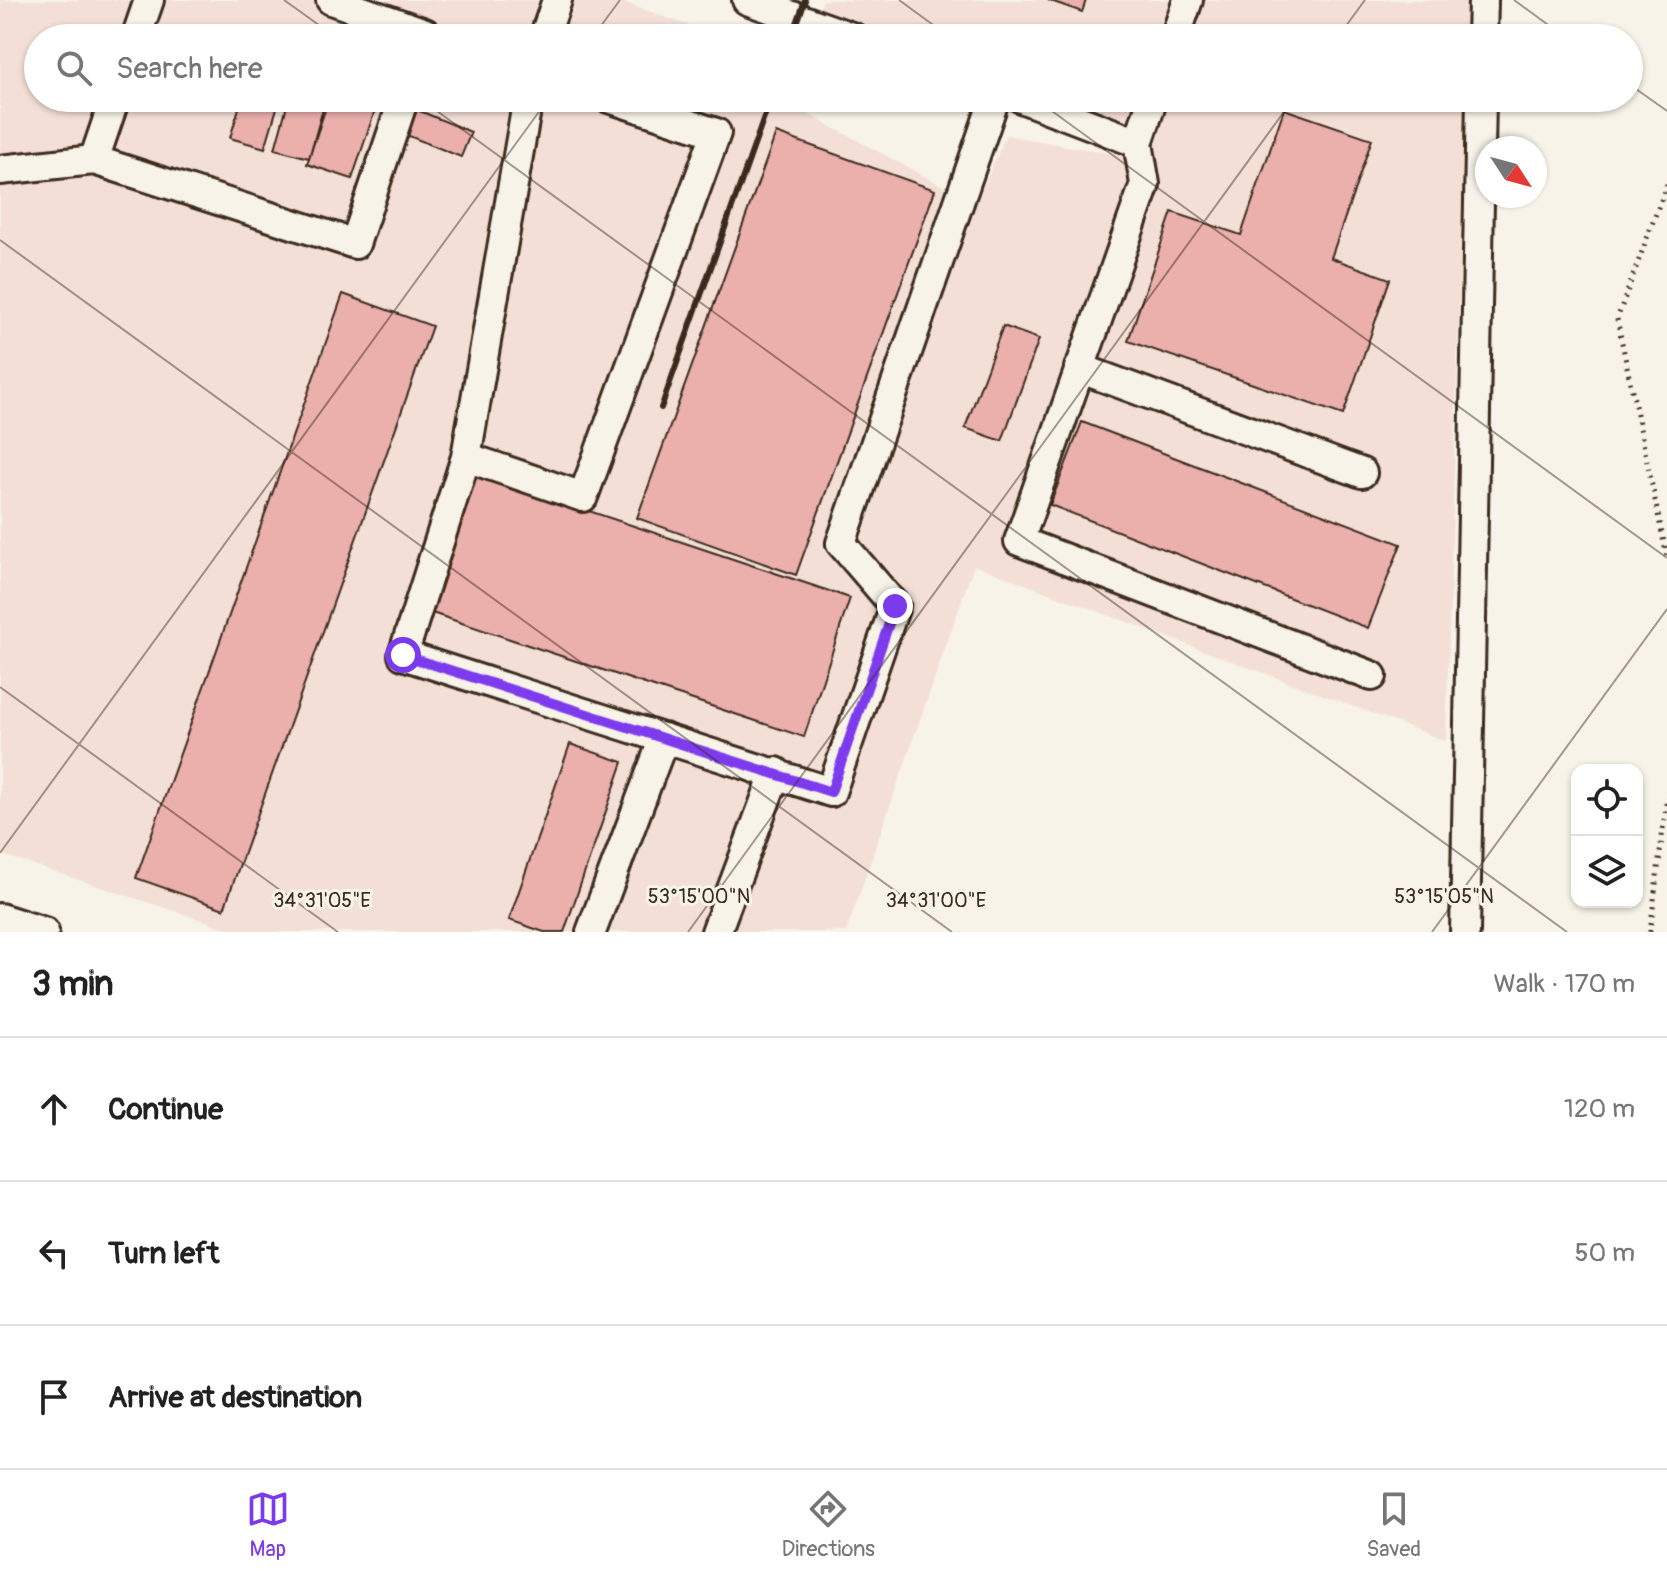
<!DOCTYPE html>
<meta charset="utf-8">
<style>
body{margin:0;font-family:Pangolin,sans-serif;background:#f2f2f2;color:#222}
.controls{position:absolute;right:24px;bottom:24px;display:grid;overflow:hidden;border-radius:16px;box-shadow:0 2px 6px #0004}
.controls button{width:72px;height:72px;display:grid;place-items:center;padding:0;border:0;border-bottom:2px solid #e0e0e0;background:#fff;color:#222;font:40px sans-serif}
.compass{position:absolute;left:1475px;top:136px;width:72px;height:72px;border-radius:50%;background:#fff;box-shadow:0 2px 6px #0004;rotate:126deg}
.stop{position:absolute;width:24px;height:24px;margin:-18px;border:6px solid #7c3aed;border-radius:50%;background:#fff}
.stop.end{background:#7c3aed;border-color:#fff;box-shadow:0 2px 8px #0008}
.list{margin:0;padding:0;list-style:none}
h2{display:flex;justify-content:space-between;align-items:center;height:104px;margin:0;padding:0 32px;font-size:34px}
h2 small{font-size:26px;font-weight:400;color:#767676}
.list li{display:grid;grid-template-columns:52px 1fr auto;gap:24px;align-items:center;box-sizing:border-box;height:144px;padding:0 32px;border-top:2px solid #e0e0e0}
.list b{display:block;font-size:30px;white-space:nowrap}
.list em{font-size:26px;font-style:normal;color:#767676}
.icon{flex:none;width:44px;height:44px;fill:none;stroke:currentColor;stroke-width:2;stroke-linecap:round;stroke-linejoin:round}
.map{position:relative;flex:none;width:1667px;height:932px;overflow:hidden}
.search{position:absolute;background:#fff;box-shadow:0 2px 6px #0004;left:24px;right:24px;top:24px;height:88px;display:flex;align-items:center;gap:20px;box-sizing:border-box;padding:0 28px;border-radius:44px;color:#767676;font-size:30px}
.sheet{height:536px;background:#fff}
nav{display:flex;justify-content:space-around;align-items:center;box-sizing:border-box;height:112px;border-top:2px solid #e0e0e0;background:#fff;font-size:22px;color:#767676}
nav a{display:grid;justify-items:center;gap:4px}
nav .on{color:#7c3aed}
.map>svg:first-child{display:block}
.built{fill:#f3dfd6}
.building{fill:#ebafac;stroke:#3b2a1e;stroke-width:2}
.lines{fill:none;stroke-linecap:round;stroke-linejoin:round}
.minor-casing{stroke:#3b2a1e;stroke-width:34}
.path{stroke:#3b2a1e;stroke-width:5;stroke-dasharray:2 6;stroke-linecap:butt}
.minor{stroke:#f7f3e8;stroke-width:28}
.rail{stroke:#3b2a1e;stroke-width:6}
.route{stroke:#7c3aed;stroke-width:10}
.ticks{fill:none;stroke:#3b2a1e;stroke-width:2;stroke-opacity:0.45}
.ticks-label{font-size:20px;text-anchor:middle;fill:#3b2a1e;stroke:#f7f3e8;stroke-width:6;stroke-linejoin:round;paint-order:stroke}
</style>
<div class="map">
<svg width="1667" height="932" viewBox="0 0 1667 932">
<rect width="100%" height="100%" fill="#f7f3e8"/>
<filter id="ink" filterUnits="userSpaceOnUse"><feTurbulence type="fractalNoise" baseFrequency=".0125" numOctaves="2"/><feDisplacementMap in="SourceGraphic" scale="16" xChannelSelector="R" yChannelSelector="G"/><feConvolveMatrix kernelMatrix="1 2 1 2 8 2 1 2 1" color-interpolation-filters="sRGB"/></filter>
<g filter="url(#ink)">
<path class="built" d="M0,0H617L724,38H38V98H778L976,204L1006,135L1113,154L990,98H1465L1446,741L974,565L846,932H238L0,854Z
M823,0H1468L1467,38H857L816,20Z"/>
<path class="building" d="M1048,0H1086L1082,12Z
M242,98H280L265,148L230,138Z
M289,98H326L309,158L275,149Z
M329,98H379L352,179L307,164Z
M415,109L471,132L461,157L404,134Z
M1284,109L1372,139L1331,258L1390,279L1343,415L1128,341L1172,212L1241,235Z
M776,133L935,190L796,575L637,518Z
M343,294L432,326L224,909L136,878Z
M1003,326L1039,339L1002,441L965,428Z
M1082,422L1401,544L1368,628L1050,505Z
M472,472L850,598L804,737L426,611Z
M570,744L623,762L564,932H544L509,920Z"/>
<g class="lines">
<defs>
<path id="minor" d="M331,0L425,33L423,38
M747,0L854,38
M136,38L149,0
M544,38L557,0
M1175,38L1188,0
M1482,38L1483,0
M528,98L466,457L403,655L831,792L895,606L841,543L995,98
M1021,98L1138,143L1153,98
M1138,143L1145,184L1019,541L1372,676
M94,160L115,98
M0,170L94,160L355,244L404,98
M1079,368L1362,473
M466,457L583,497L716,133L609,98
M0,918L44,932
M591,932L664,738
M716,932L776,772
M1465,932L1481,98"/>
</defs>
<use href="#minor" class="minor-casing"/>
<path class="path" d="M1667,184L1617,319L1667,557
M1650,932L1667,797"/>
<use href="#minor" class="minor"/>
<path class="rail" d="M792,38L805,0
M661,408L771,98"/>
</g>
</g>
<g class="lines" filter="url(#ink)">
<path class="route" d="M403,655L831,792L895,606"/>
</g>
<path class="ticks" d="M284,0L337,38M899,0L951,38M1514,0L1566,38M592,38L620,0M1337,38L1365,0M1629,84L1667,111M419,98L1567,932M1034,98L1667,558M0,240L952,932M0,687L338,932M0,853L549,98M688,932L1294,98M1432,932L1667,609"/>
<g class="ticks-label">
<text x="699" y="903">53°15'00"N</text>
<text x="1444" y="903">53°15'05"N</text>
<text x="322" y="907">34°31'05"E</text>
<text x="936" y="907">34°31'00"E</text>
</g>
</svg>
<div class="controls">
<button><svg class="icon" aria-label="locate" viewBox="0 0 24 24"><circle cx="12" cy="12" r="6"/><path d="M12 2v4M12 18v4M2 12h4M18 12h4"/></svg></button>
<button><svg class="icon" aria-label="layers" viewBox="0 0 24 24"><path d="M12 4l9 5-9 5-9-5zM3 14l9 5 9-5"/></svg></button>
</div>
<svg class="compass" viewBox="-18 -18 36 36"><path d="M0-13l5 13h-10z" fill="#e53935"/><path d="M0 13l5-13h-10z" fill="#767676"/></svg>
<div class="stop" style="left:403px;top:655px"></div>
<div class="stop end" style="left:895px;top:606px"></div>
<div class="search"><svg class="icon" aria-label="search" viewBox="0 0 24 24"><circle cx="10" cy="10" r="6"/><path d="M15 15l6 6"/></svg>Search here</div>
</div>
<section class="sheet">
<h2>3 min<small>Walk · 170 m</small></h2>
<ul class="list">
<li><svg class="icon" aria-label="ahead" viewBox="0 0 24 24"><path d="M12 20V5M6 11l6-6 6 6"/></svg><div><b>Continue</b></div><em>120 m</em></li>
<li><svg class="icon" aria-label="left" viewBox="0 0 24 24"><path d="M17 20v-9H6M10 6l-5 5 5 5"/></svg><div><b>Turn left</b></div><em>50 m</em></li>
<li><svg class="icon" aria-label="arrive" viewBox="0 0 24 24"><path d="M6 21V4h12l-3 4 3 4H6"/></svg><div><b>Arrive at destination</b></div></li>
</ul>
</section>
<nav>
<a class="on"><svg class="icon" aria-label="map" viewBox="0 0 24 24"><path d="M3 6l6-2 6 2 6-2v14l-6 2-6-2-6 2zM9 4v14M15 6v14"/></svg>Map</a>
<a><svg class="icon" aria-label="directions" viewBox="0 0 24 24"><path d="M12 3l9 9-9 9-9-9zM9 14v-3h6M13 9l2 2-2 2"/></svg>Directions</a>
<a><svg class="icon" aria-label="saved" viewBox="0 0 24 24"><path d="M7 4h10v16l-5-4-5 4z"/></svg>Saved</a>
</nav>
